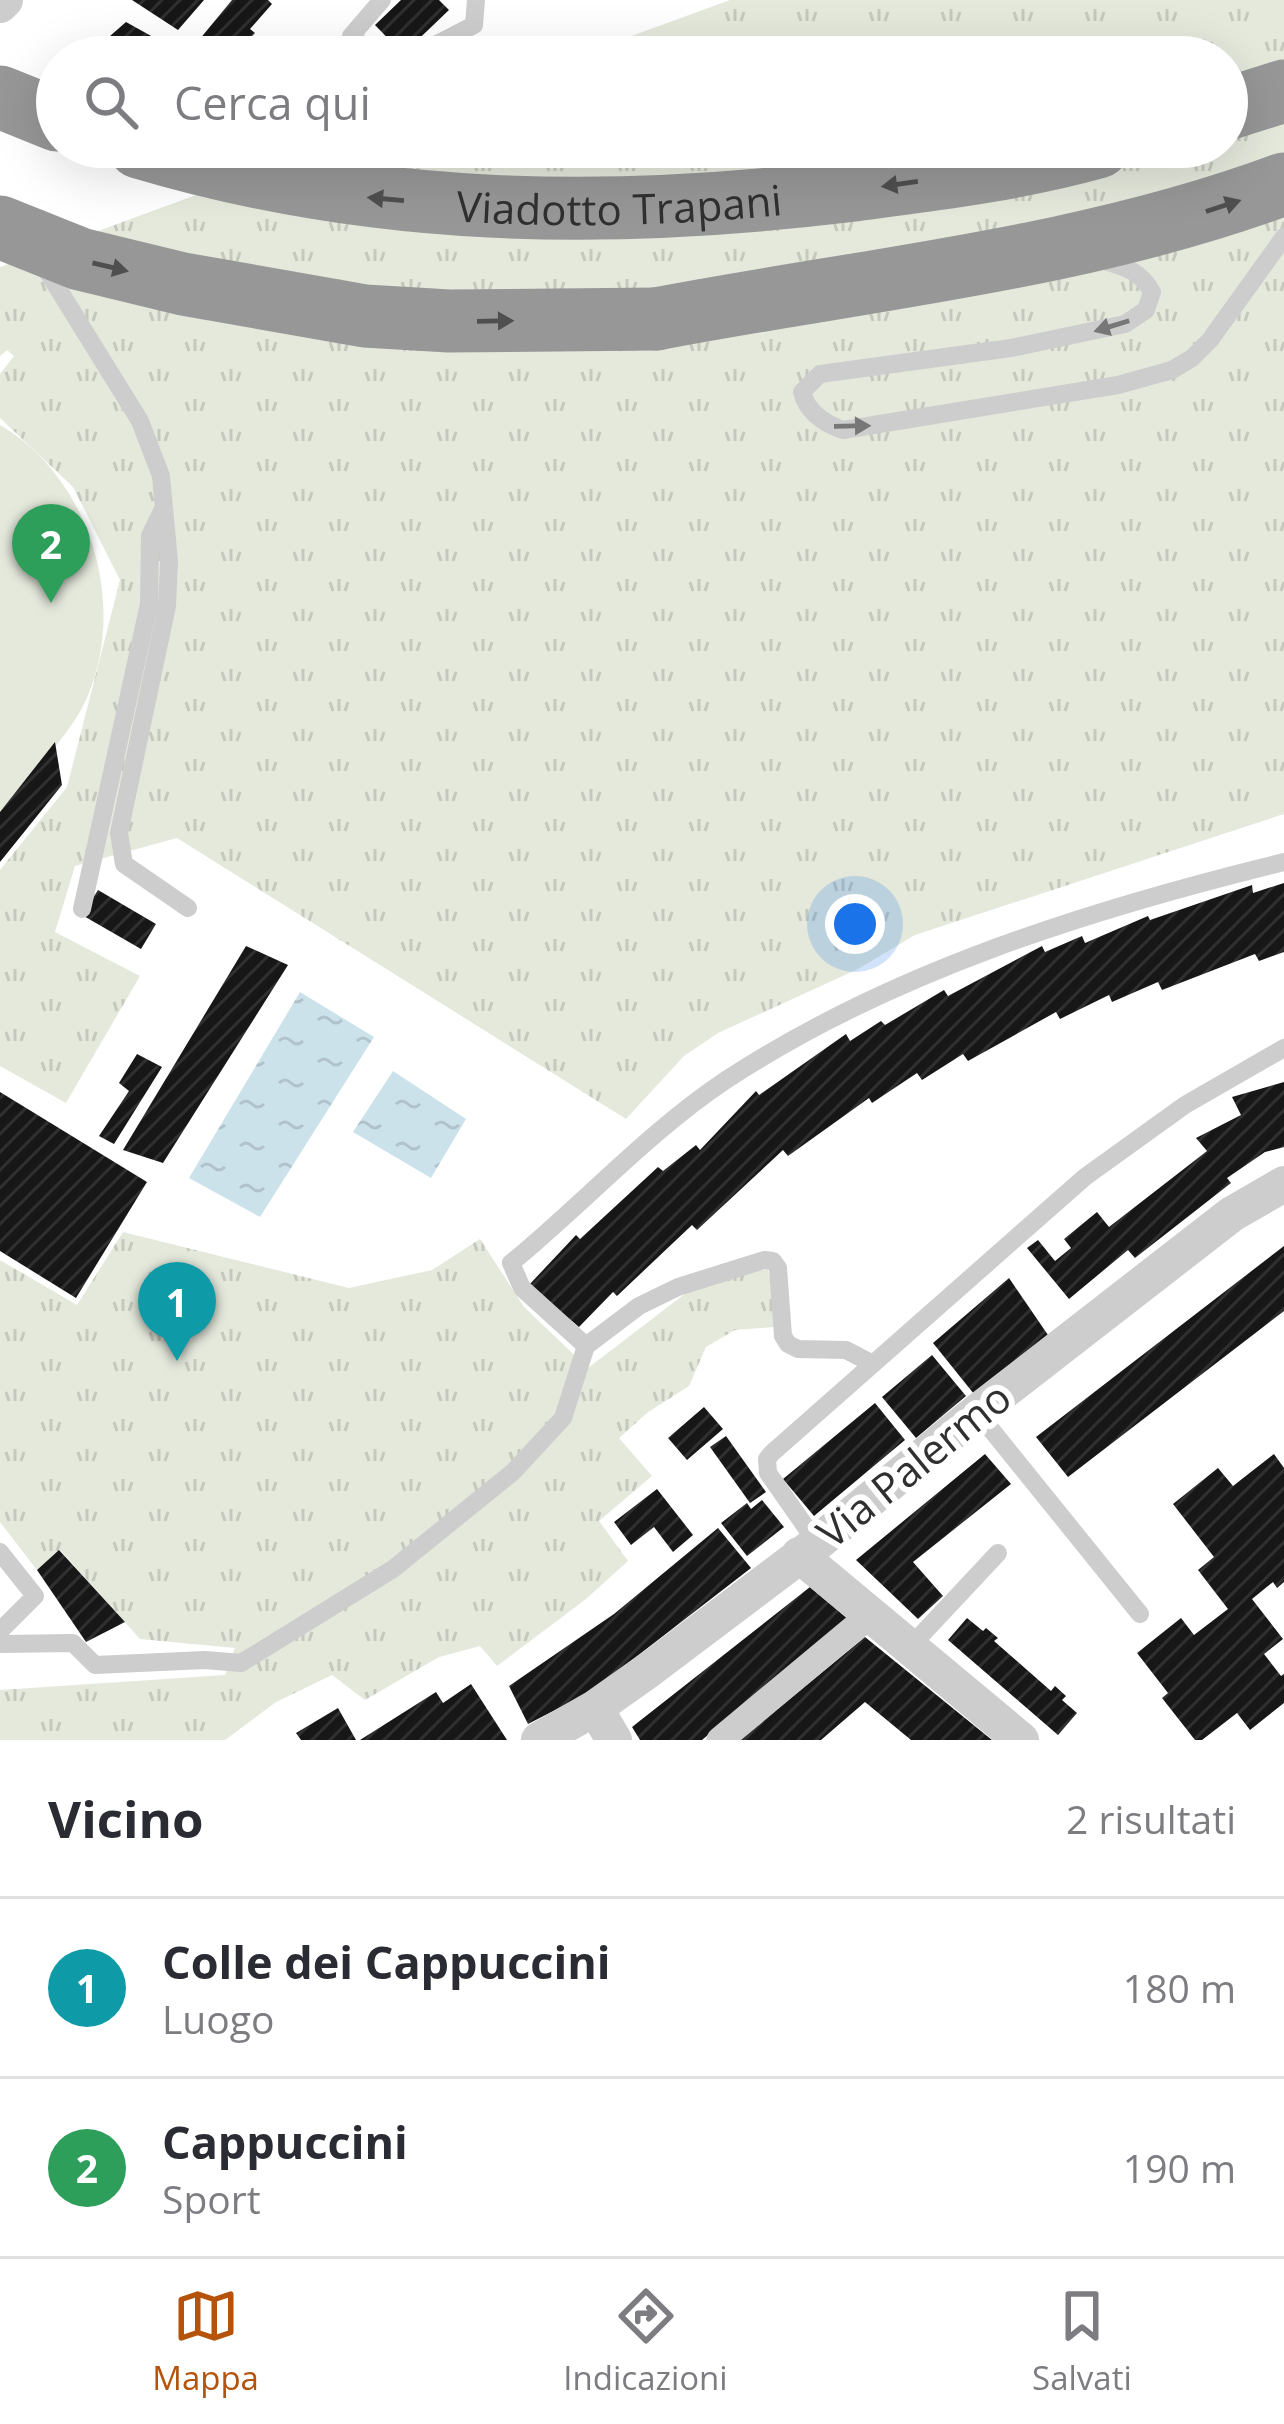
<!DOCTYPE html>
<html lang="it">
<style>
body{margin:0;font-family:"Open Sans",sans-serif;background:#f2f2f3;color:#2b2b33}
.you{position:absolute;left:855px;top:924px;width:42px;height:42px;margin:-30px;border:9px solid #fff;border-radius:50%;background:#1a73e8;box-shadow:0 0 0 18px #1a73e833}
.badge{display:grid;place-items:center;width:78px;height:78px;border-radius:50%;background:#b45309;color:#fff;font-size:39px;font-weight:700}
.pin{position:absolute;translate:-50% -99px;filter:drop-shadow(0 3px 6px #0008)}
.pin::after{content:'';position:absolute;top:63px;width:42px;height:36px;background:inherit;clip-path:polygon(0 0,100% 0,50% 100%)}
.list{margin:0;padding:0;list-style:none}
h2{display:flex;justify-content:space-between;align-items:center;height:156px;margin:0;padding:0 48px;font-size:51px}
h2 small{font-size:39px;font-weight:400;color:#7c7c81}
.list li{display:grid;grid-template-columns:78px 1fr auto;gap:36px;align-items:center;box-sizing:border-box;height:180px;padding:0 48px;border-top:3px solid #e1e1e2}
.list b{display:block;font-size:45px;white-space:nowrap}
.list p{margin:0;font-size:39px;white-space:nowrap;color:#7c7c81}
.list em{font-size:39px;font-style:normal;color:#7c7c81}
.icon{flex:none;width:66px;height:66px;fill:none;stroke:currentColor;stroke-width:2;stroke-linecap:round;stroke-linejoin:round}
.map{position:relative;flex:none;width:1284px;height:1740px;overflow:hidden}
.search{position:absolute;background:#fff;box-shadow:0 12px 48px #0002;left:36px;right:36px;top:36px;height:132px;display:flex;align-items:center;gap:30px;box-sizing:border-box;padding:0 42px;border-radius:66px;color:#7c7c81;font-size:45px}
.sheet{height:516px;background:#fff}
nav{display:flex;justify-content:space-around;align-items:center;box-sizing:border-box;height:168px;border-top:3px solid #e1e1e2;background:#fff;font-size:33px;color:#7c7c81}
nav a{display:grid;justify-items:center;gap:6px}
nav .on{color:#b45309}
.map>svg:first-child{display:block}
.grass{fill:url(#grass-tufts)}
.garden{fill:#e5e9dc}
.water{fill:url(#water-ripples)}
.building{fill:url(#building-hatch)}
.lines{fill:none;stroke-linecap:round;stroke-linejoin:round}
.service{stroke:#cdcdcd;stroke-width:18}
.pedestrian{stroke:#cdcdcd;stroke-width:27}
.minor{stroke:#cdcdcd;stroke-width:36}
.motorway{stroke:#979797;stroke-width:63}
.motorway-bridge{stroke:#979797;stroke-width:63}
.oneway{fill:#4f4f4f}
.oneway2{fill:#777}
.labels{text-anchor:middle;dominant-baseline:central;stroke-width:12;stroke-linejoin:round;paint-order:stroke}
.street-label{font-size:42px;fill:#303030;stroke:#fff}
</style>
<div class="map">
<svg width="1284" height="1740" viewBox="0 0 1284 1740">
<defs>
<pattern id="grass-tufts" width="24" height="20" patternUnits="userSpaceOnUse" patternTransform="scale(3)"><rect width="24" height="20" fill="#e5e9dc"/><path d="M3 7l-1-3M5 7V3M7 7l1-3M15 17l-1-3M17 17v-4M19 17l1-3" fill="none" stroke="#c5c8bd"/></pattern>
<pattern id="water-ripples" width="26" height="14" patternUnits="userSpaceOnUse" patternTransform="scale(3)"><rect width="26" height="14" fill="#cce2eb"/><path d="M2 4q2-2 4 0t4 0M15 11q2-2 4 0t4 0" fill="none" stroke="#b0c2ca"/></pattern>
<pattern id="building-hatch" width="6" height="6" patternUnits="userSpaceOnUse" patternTransform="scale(3)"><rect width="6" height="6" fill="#171717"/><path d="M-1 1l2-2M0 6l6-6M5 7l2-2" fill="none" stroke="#303030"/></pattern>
</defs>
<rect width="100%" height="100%" fill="#fff"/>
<path class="grass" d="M730,0H1284V814L915,935L858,969L718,1033L684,1056L626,1119L177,838L75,866L55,932L140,976L66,1103L0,1066V870L67,787L120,580L73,487L0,418V374L14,356L7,350L0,356V267L327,147H1227V57H574Z
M123,1232L349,1288L432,1270L480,1239L524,1307L588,1368L686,1293L729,1277L768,1269L776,1305L774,1327L735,1330L706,1347L689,1386L647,1413L619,1438L652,1476L599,1521L628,1561L586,1599L497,1666L480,1646L439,1657L365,1700L332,1675L276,1702L225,1740H0V1690L225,1675L235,1648L140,1639L60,1550L37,1570L0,1522V1260L77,1305Z"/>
<path class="garden" d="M0,425C93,479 132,614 81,710C63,742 24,782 0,812Z"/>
<path class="water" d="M300,992L374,1037L260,1217L189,1178Z
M393,1071L466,1119L431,1178L353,1132Z"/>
<path class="building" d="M132,0H204L178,30Z
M232,0H268L272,4L250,29L255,33L242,46L245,50L239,57H223L199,40Z
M401,0H439L449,10L403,54L375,25Z
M126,22L162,42L153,57H86Z
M55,742L62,785L0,862V812Z
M1284,883V952L1259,961L1255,954L1162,990L1158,982L1112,1002L1109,995L1060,1019L1056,1012L968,1061L963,1054L922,1080L917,1073L872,1103L869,1098L788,1156L783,1150L697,1230L692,1225L617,1296L613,1292L579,1327L529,1285L576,1235L580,1239L658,1167L663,1171L696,1145L700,1150L756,1091L759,1095L846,1034L850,1041L881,1021L885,1025L944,990L948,996L1042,946L1045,952L1082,936L1085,943L1148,916L1150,920L1252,885L1253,893Z
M98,890L156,924L141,949L82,915Z
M246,946L288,965L163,1163L123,1150Z
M137,1054L162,1067L114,1144L99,1136L129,1091L119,1083Z
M1284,1082V1147L1265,1152L1227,1178L1231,1183L1135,1258L1128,1250L1069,1299L1027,1248L1038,1240L1055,1261L1071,1248L1064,1239L1097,1212L1109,1227L1207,1151L1196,1138L1241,1115L1232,1097Z
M0,1092L147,1182L76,1298L0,1251Z
M1284,1246V1311L1068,1477L1036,1437Z
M1009,1278L1048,1335L974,1394L933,1343Z
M932,1355L966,1396L916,1438L882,1397Z
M875,1403L905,1440L814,1516L783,1479Z
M704,1407L723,1429L687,1460L668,1438Z
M726,1436L766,1492L750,1503L710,1447Z
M985,1454L1011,1484L913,1562L943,1596L918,1619L856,1560Z
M1274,1454L1284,1468V1582L1277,1588L1273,1582L1252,1599L1283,1639L1264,1654L1281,1676L1284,1674V1703L1250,1730L1237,1713L1202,1740H1195L1162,1698L1168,1693L1137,1653L1181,1618L1194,1635L1228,1609L1198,1570L1214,1557L1173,1504L1218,1468L1233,1486Z
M657,1489L693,1535L673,1552L654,1527L631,1545L614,1522Z
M762,1500L784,1527L747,1556L721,1523L747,1503L751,1509Z
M718,1528L751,1568L592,1691L528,1724L509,1686L614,1614Z
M59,1550L125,1622L86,1642L37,1570Z
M810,1587L847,1618L702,1740H640L632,1727Z
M967,1618L983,1631L986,1628L998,1638L994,1641L1051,1691L1055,1686L1066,1696L1062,1700L1077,1713L1058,1735L948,1640Z
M865,1637L992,1740H911L865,1702L821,1740H740Z
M471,1684L507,1740H360L436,1692L443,1703Z
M338,1708L356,1740H301L296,1733Z"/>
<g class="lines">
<path class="service" d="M377,57L351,36L382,0
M412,57L474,25L476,0
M1105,261C1126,267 1141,272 1152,292L1146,310L1125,324L1011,348L820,374L802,392C807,412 823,423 843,430L1118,385L1172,370L1192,358L1210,340L1284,237
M44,266L140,421L161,476L169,561L167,606L119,833L124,864L188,908
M82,909L149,604L150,536L162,511
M873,1364L846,1350L798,1349L788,1344L783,1336L778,1268L773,1261L764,1260L678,1287L639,1306L586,1346L522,1288L511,1263C583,1204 648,1132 726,1080C892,971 1092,909 1284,862
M977,1412L1140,1614
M817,1543L768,1473L767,1459L772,1453L1085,1177L1185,1105L1284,1048
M0,1552L35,1596L0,1631
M0,1644L73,1643L95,1665L205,1660L241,1663L393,1569L513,1472L563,1418L586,1346
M909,1648L998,1553"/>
<path class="pedestrian" d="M720,1740L870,1615"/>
<path class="minor" d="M0,5L5,0
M799,1555L1021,1740
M595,1708L614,1740
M539,1740L595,1708L650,1669L817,1543L977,1412L1232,1214L1284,1184"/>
<g class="motorway">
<path d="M0,97L57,120"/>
<path d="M1227,109L1284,91"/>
<path id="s1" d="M139,147C373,217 605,220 846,191C930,180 1016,170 1098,147"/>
<path d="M656,319C865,279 1083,259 1284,184"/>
</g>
<path class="motorway-bridge" d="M0,227L80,259L183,284L365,316L449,321L656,319"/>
</g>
<defs><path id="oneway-solid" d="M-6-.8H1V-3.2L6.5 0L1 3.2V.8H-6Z" transform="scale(3)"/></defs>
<g class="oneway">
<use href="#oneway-solid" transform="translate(900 184) rotate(172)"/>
<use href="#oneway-solid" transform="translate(386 199) rotate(-175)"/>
<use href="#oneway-solid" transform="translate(1223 206) rotate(-18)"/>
<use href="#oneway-solid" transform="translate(110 267) rotate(13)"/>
<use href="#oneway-solid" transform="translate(495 321) rotate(-1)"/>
</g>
<g class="oneway2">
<use href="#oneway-solid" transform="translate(1112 326) rotate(163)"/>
<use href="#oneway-solid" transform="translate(852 426) rotate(-1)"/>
</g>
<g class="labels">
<g class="street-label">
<text stroke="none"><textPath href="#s1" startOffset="486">Viadotto Trapani</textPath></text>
<text transform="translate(913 1464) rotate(-39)">Via Palermo</text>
</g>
</g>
</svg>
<div class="you"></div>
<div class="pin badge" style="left:177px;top:1361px;background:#0f9aa8">1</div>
<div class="pin badge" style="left:51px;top:603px;background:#2e9e5b">2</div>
<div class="search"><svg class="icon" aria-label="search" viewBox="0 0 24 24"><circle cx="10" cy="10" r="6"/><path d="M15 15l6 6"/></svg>Cerca qui</div>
</div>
<section class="sheet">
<h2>Vicino<small>2 risultati</small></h2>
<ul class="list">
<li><span class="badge" style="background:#0f9aa8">1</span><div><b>Colle dei Cappuccini</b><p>Luogo</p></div><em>180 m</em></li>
<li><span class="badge" style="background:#2e9e5b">2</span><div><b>Cappuccini</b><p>Sport</p></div><em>190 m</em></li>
</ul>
</section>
<nav>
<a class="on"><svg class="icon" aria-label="map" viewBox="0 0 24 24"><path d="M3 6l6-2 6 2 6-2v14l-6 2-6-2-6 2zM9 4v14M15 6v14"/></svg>Mappa</a>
<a><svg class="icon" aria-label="directions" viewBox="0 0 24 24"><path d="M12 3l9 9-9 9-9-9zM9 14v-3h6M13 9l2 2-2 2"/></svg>Indicazioni</a>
<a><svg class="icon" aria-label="saved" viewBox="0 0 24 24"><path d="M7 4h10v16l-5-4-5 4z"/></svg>Salvati</a>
</nav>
